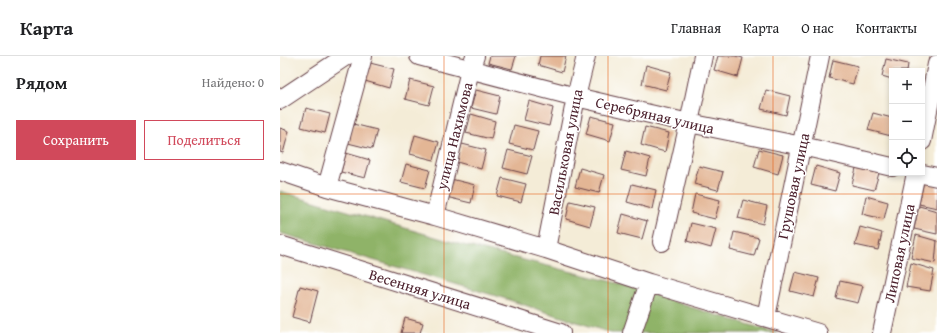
<!DOCTYPE html>
<html lang="ru">
<meta charset="utf-8">
<style>
body{margin:0;font-family:"Gentium Book Plus",serif;background:#f6f6f6;color:#202124}
.controls{position:absolute;right:12px;top:12px;display:grid;overflow:hidden;border-radius:0px;box-shadow:0 2px 6px #0003}
.controls button{width:36px;height:36px;display:grid;place-items:center;padding:0;border:0;border-bottom:1px solid #e0e0e0;background:#fff;color:#202124;font:20px sans-serif}
.list{margin:0;padding:0;list-style:none}
h2{display:flex;justify-content:space-between;align-items:center;height:52px;margin:0;padding:0 16px;font-size:17px}
h2 small{font-size:13px;font-weight:400;color:#757577}
.actions{display:flex;gap:8px;padding:12px 16px}
.actions a{flex:1;padding:9px 0;border:1px solid #d1495b;border-radius:0px;text-align:center;font-size:14px;color:#d1495b}
.actions .main{background:#d1495b;color:#fff}
.icon{flex:none;width:22px;height:22px;fill:none;stroke:currentColor;stroke-width:2;stroke-linecap:round;stroke-linejoin:round}
.map{position:relative;flex:none;width:657px;height:277px;overflow:hidden}
header{display:flex;align-items:center;gap:24px;box-sizing:border-box;height:56px;padding:0 20px;background:#fff;border-bottom:1px solid #e0e0e0}
header strong{font-size:19px}
nav{display:flex;gap:22px;margin-inline-start:auto;font-size:14px}
main{display:flex}
aside{flex:1;background:#fff}
.map>svg:first-child{display:block}
.forest{fill:#8fb368;stroke:#6c694a}
.building{fill:#e3b695}
.lines{fill:none;stroke-linecap:round;stroke-linejoin:round}
.minor-casing{stroke:#643e45;stroke-width:20}
.minor{stroke:#fff;stroke-width:18}
.grid{fill:none;stroke:#e8590c;stroke-width:1;stroke-opacity:0.55}
.labels{text-anchor:middle;dominant-baseline:central;stroke-width:3;stroke-linejoin:round;paint-order:stroke}
.street-label{font-size:15px;fill:#4a1f2b;stroke:#fff}
</style>
<header>
<strong>Карта</strong>
<nav><a>Главная</a><a>Карта</a><a>О нас</a><a>Контакты</a></nav>
</header>
<main>
<aside>
<h2>Рядом<small>Найдено: 0</small></h2>
<ul class="list">
</ul>
<div class="actions"><a class="main">Сохранить</a><a>Поделиться</a></div>
</aside>
<div class="map">
<svg width="657" height="277" viewBox="0 0 657 277">
<rect width="100%" height="100%" fill="#fff"/>
<filter id="ink" filterUnits="userSpaceOnUse"><feTurbulence type="fractalNoise" baseFrequency=".025" numOctaves="2"/><feDisplacementMap in="SourceGraphic" scale="8" xChannelSelector="R" yChannelSelector="G"/><feConvolveMatrix kernelMatrix="1 2 1 2 8 2 1 2 1" color-interpolation-filters="sRGB"/></filter>
<filter id="wash" filterUnits="userSpaceOnUse"><feTurbulence type="fractalNoise" baseFrequency=".012" numOctaves="4" result="noise"/><feDisplacementMap in="SourceGraphic" scale="16" xChannelSelector="R" yChannelSelector="G"/><feGaussianBlur stdDeviation="0.9" result="paint"/><feColorMatrix in="noise" values="0 0 0 0 0 0 0 0 0 0 0 0 0 0 0 0 0 1.4 0 .05"/><feComposite in="paint" operator="in"/></filter>
<g filter="url(#wash)">
<rect width="100%" height="100%" fill="#f4ecd7"/>
<path class="forest" d="M0,135L179,188L337,227L410,251L497,277H331L223,242L0,177Z"/>
<g id="blocks">
<path class="building" d="M210,0H236L232,13L208,7Z
M260,0H286L282,16L258,9Z
M438,0H455L463,2L458,21L434,14Z
M606,3L628,8L627,15H612V23L602,20Z
M553,4L578,10L573,28L549,22Z
M90,7L114,13L109,32L85,25Z
M366,9L391,16L386,34L362,28Z
M130,24L154,30L149,49L125,43Z
M196,34L220,40L216,58L191,52Z
M486,34L510,40L506,59L481,53Z
M249,45L273,52L269,70L244,64Z
M26,52L50,58L45,77L21,71Z
M593,57L612,62L611,80L588,74Z
M191,58L215,65L211,83L186,77Z
M311,60L335,66L330,85L306,78Z
M73,68L97,74L92,93L68,87Z
M234,69L258,75L253,94L229,88Z
M365,71L389,77L385,96L361,89Z
M0,72L9,75L3,97L0,96Z
M135,79L159,86L154,104L130,98Z
M182,88L206,94L201,113L177,106Z
M479,93L503,99L498,118L474,111Z
M228,94L252,100L247,118L223,112Z
M346,95L370,102L366,120L341,114Z
M66,97L90,104L85,122L61,116Z
M126,108L150,114L145,132L121,126Z
M419,110L443,116L438,134L414,128Z
M536,110L560,117L555,135L531,129Z
M300,112L324,119L319,137L295,131Z
M576,112L599,117L594,134L572,129Z
M222,122L246,128L241,146L217,140Z
M171,123L195,129L191,147L166,141Z
M644,125L657,129V152L639,148Z
M352,128L376,134L372,153L347,146Z
M415,138L440,144L435,163L411,157Z
M586,140L608,146L604,163L582,158Z
M463,144L487,150L483,168L458,162Z
M290,145L315,151L310,170L286,163Z
M639,150L657,155V178L634,173Z
M343,158L367,165L362,183L338,177Z
M411,167L436,173L431,192L407,185Z
M580,171L602,177L598,194L575,189Z
M454,176L479,182L474,200L450,194Z
M636,179L657,185L655,207L631,202Z
M631,207L654,214L650,235L626,231Z
M515,216L539,222L534,241L510,235Z
M560,225L583,230L578,247L556,242Z
M20,230L38,235L30,266L12,261Z
M125,262L143,267L140,277H121Z"/>
</g>
</g>
<g filter="url(#ink)">
<use href="#blocks" fill-opacity="0" stroke="#643e45" stroke-width="1"/>
<g class="lines">
<defs>
<path id="minor" d="M139,0L296,41L409,67L522,90L612,111
M0,44L66,0
M642,85L657,8
M0,115L47,131L155,160L266,193L369,227L538,277
M638,117L657,121
M47,131L83,0
M155,160L190,14L195,0
M382,186L409,67L423,0
M0,189L281,277
M266,193L296,41L306,0
M486,261L540,0
M352,277L369,227
M602,277L636,117"/>
</defs>
<use href="#minor" class="minor-casing"/>
<use href="#minor" class="minor"/>
</g>
</g>
<path class="grid" d="M164,0V277M328,0V277M493,0V277M0,138H657"/>
<g class="labels">
<g class="street-label">
<text transform="translate(375 59) rotate(13)">Серебряная улица</text>
<text transform="translate(174 80) rotate(-76)">улица Нахимова</text>
<text transform="translate(285 96) rotate(-79)">Васильковая улица</text>
<text transform="translate(513 130) rotate(-78)">Грушовая улица</text>
<text transform="translate(619 197) rotate(-78)">Липовая улица</text>
<text transform="translate(140 233) rotate(17)">Весенняя улица</text>
</g>
</g>
</svg>
<div class="controls">
<button>+</button>
<button>−</button>
<button><svg class="icon" aria-label="locate" viewBox="0 0 24 24"><circle cx="12" cy="12" r="6"/><path d="M12 2v4M12 18v4M2 12h4M18 12h4"/></svg></button>
</div>
</div>
</main>
